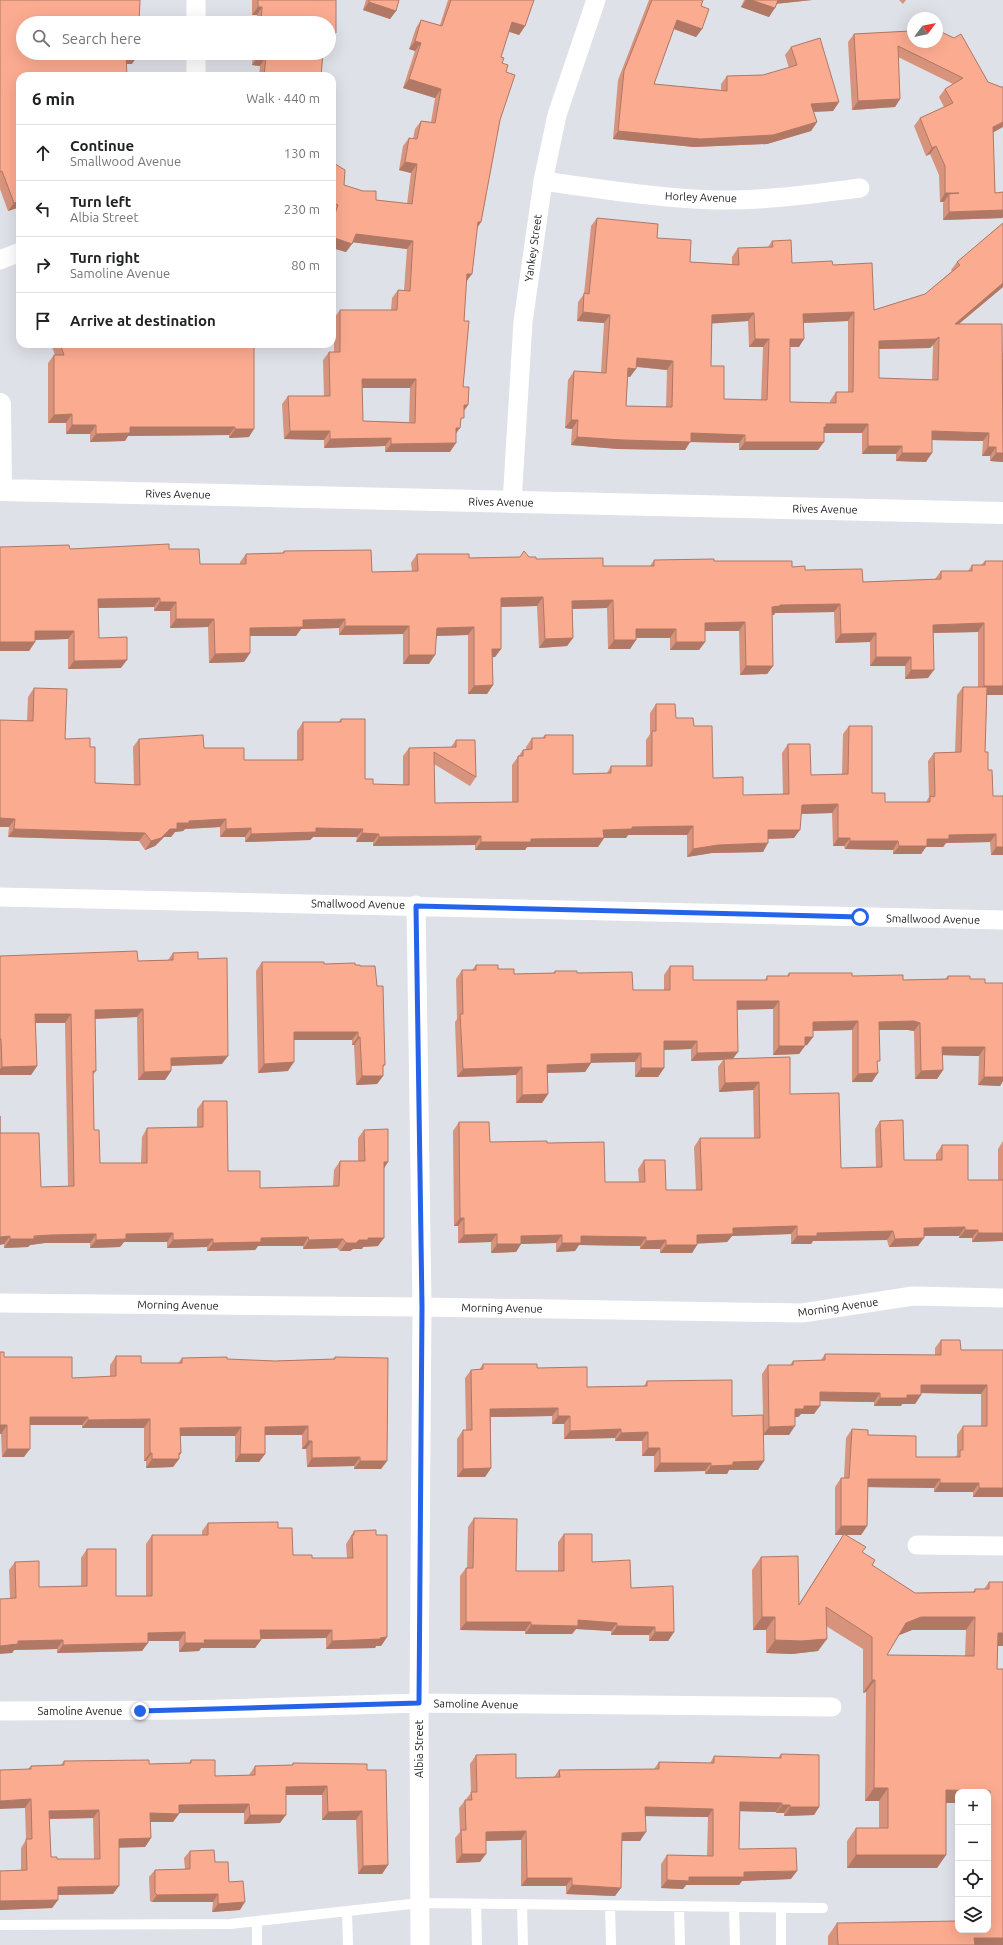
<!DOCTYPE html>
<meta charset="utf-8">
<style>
body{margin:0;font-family:Ubuntu,sans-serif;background:#f2f2f2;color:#202124}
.controls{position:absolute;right:12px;bottom:12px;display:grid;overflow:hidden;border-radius:8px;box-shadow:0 4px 16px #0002}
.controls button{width:36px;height:36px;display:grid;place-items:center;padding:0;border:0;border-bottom:1px solid #e0e0e0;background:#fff;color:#202124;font:20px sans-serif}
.compass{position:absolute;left:907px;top:12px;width:36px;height:36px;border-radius:50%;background:#fff;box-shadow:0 4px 16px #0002;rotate:58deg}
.stop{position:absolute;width:12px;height:12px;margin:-9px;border:3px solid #2563eb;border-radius:50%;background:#fff}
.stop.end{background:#2563eb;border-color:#fff;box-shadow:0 1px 4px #0008}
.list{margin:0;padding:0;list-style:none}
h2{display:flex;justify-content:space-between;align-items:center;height:52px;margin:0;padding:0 16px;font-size:17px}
h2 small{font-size:13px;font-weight:400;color:#757577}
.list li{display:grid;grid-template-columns:26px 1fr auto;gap:12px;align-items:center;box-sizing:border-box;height:56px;padding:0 16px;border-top:1px solid #e0e0e0}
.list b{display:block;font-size:15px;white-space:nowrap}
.list p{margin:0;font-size:13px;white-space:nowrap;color:#757577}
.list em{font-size:13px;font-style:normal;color:#757577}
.icon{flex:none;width:22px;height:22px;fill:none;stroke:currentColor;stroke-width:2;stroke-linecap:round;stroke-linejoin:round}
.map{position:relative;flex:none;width:1003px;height:1945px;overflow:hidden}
.search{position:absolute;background:#fff;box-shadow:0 4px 16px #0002;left:16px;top:16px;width:320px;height:44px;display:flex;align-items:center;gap:10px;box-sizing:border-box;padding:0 14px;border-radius:22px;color:#757577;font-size:15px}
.panel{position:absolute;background:#fff;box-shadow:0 4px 16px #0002;left:16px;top:72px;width:320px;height:276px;border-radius:12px}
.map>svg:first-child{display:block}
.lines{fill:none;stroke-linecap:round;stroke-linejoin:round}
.service{stroke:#fff;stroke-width:10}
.minor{stroke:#fff;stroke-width:19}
.tertiary{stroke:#fff;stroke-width:22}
.wall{fill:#d8937c;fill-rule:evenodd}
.shaded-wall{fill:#b07865}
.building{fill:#fbab90;stroke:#b07865;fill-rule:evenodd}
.route{stroke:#2563eb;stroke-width:5}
.labels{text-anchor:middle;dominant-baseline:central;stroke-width:3;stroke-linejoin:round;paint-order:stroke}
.street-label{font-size:11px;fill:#212225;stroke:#fff}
</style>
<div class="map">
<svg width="1003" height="1945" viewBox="0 0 1003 1945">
<rect width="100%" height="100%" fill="#dfe1e8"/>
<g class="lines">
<path class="service" d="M476,1904L477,1945
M522,1905L523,1945
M610,1906L611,1945
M679,1907L680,1945
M734,1907L735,1945
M781,1908V1945
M347,1911L348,1945
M0,1925L230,1924L420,1903L823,1908
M257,1945V1922"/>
<path class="minor" d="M196,0V23
M196,76V53
M543,181C600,189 657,198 715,200C763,201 812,194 860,188
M0,260L20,252
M512,503L523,322L543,181L557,115L596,0
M0,897L1003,920
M416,905L422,1307L419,1703L420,1945
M0,1303L422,1307L802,1313L913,1296L1003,1298
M917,1545L1003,1546
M0,1711L187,1710L419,1703L832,1707"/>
<path class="tertiary" d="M0,404L1,490
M0,490L1003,513"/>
</g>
<path class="wall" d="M0,0L132,64H126L20,76V207L8,211L0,189Z
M252,0H336V33L330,41L329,23H256L257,15H252Z
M366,0H399L396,11L390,19L363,10Z
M448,0H534L525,26L519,35L509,31L501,57L502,63L506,72L500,120L481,222L477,228L466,282L464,321L463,387L468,405L464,411L450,452H385V446L324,448V440L284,439L282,404L288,396H324L323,360L329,352H334V318L340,310H391L392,298L398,290H404L407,249L353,242L346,252L332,248V162L344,185L376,200L407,204L411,173L399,170L403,146L409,138L413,139L415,129L421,121L431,122L435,98L403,88L415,51L409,49L416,28L421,20L440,25ZM362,388H410L409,422L363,421Z
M649,0H703L701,6L702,29L696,37L674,29L654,84L721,90V84L727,76L763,75L789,68L785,55L791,47L839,102L833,111L813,112L817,122L811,131L767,144L694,147L613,139L618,80Z
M744,0H812L776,4L769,17L741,7Z
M899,0H906L903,4Z
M913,23V42L988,82L1001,87L993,132L995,193L1003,192V218L943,220V203L944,202H940L939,175L930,154L926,156L914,126L920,118L944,107L939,97L945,89L953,84L898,57L900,99L895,107L852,110L848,42L854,34L908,31Z
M253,53H323L321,76H259L260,66L252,65Z
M597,218L657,238L690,262L732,264V257L738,248L768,247L772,241L792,263L833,265L874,310L925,294L952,271L951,270L957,262L1003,223V287L959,324L1002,353H1003V462L990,461V456H982L983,441L932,440L926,462L896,461V454H862V433H824L818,450H739V443L690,442L685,450L618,449L571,445L572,429L565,428L568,380L574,371L601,372L604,323L577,321L578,302L584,294L591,226ZM748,321L749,347H763L761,400L724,399L711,366L712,323ZM848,321V392H836L830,401V403L790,402V347H799L804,323ZM933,345L932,380L879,378V349L930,348ZM636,367L667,370L666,407L626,406L628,377H630Z
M51,344H254L249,437L229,438V435L128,436L125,441L90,442V434H66V423H48V363L54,355H55Z
M0,547L70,549H169L200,564H240V562L246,554L282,553L284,551L372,572L412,571L411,563L417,554L469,558L529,557L536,559L603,566H650L654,560L714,561L792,567L863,582L935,579L941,571H968L972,565H981L985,561L987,695L985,752L1003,855H991L990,842L946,843L943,847H926L921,854H893V850L845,849L844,846H833L832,813L801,814L794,838L768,839L763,852L712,853L687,857V835H628L626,838H604L598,847H527L525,850H475V845L373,846V842H356L357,837H313L310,840L245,842V837H220V827L185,829L183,831L175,832L171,837H164L155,846L145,850L139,841L8,837L9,827H0V720L27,721L28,697L34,688L65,739L90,747L95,783L134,785L133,747L139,739L204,748L244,760H297V731L303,722H338L341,719L365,779L373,784L403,785V756L409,748L451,747L456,740L476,777L470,786L434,764L435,803L512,802V765L523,750L526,749V747L532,738H542L545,735L573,774L607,773L611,766H646V740L650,734V713L656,704L676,718L694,726L713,778L743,795H783L782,753L788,744L811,775L842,774L843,734L849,726L872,793L885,802H926L929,797L928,761L934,753L955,752L957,695L963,687H978V632L933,633L928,678L905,679V666H870V642L835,643L834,612L775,613L774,615H772L773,666L767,674L740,675L739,631H705V642L699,650H670V638H636V640L630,649H608L607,608L572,609L573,638L567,646L539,648L537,606L501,607V649L495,657H492L493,685L487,694H468V635L437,636L429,664H403V634L339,635V628L301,629L296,636H250V653L244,662L209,663L208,627L170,628V611H154V607L98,608L99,638L121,668L68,669V639L35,640V642L29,651H0Z
M173,953L198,959L222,1064L171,1066V1071L165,1080H138L137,1017L95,1019L96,1071L93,1075L94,1130L100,1163H141L142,1137L147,1128L197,1127V1109L203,1101L228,1171L260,1188L333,1186L334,1170L340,1161H358V1138L364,1130L384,1168L378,1246L363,1247L362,1249H353L350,1251H340L337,1248L303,1249V1246H258L255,1250L207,1251V1247L167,1248V1242H124L120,1247L90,1248V1243H45L30,1245L28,1247L4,1248L0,1133L41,1187L68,1186L65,1023H35L37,1066L31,1075H0V956L138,961L168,960Z
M262,962L355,965L385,1065L383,1067V1076L377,1084L356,1085L354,1045H352V1040H294L288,1071L258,1073L256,971Z
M476,965L498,969L514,974L553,973L555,971L577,973L633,990H664V975L670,966L693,980H765L767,976H787L789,973L852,976L903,980L945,979L948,976L970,979L985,983H1003V1081L1000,1086L978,1085L979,1056L942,1055L943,1070L937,1079H915L914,1031L908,1030H879L877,1064L872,1082H852V1030L813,1031V1037L807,1045H805L799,1054L773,1055V1009H737L733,1059L790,1094L841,1168L876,1167L875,1129L880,1121L904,1160H936V1154L942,1145L968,1180H998V1149L1003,1141V1241L972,1242V1238H959V1236H924L918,1246L889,1247L887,1240L813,1241L811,1244H791V1234L732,1236L727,1242L697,1243V1245L692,1253H660V1249H640V1246L579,1245L575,1251L556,1252V1243L521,1244L516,1252L491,1253V1242L458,1243V1226H454L453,1131L459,1122L490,1142L547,1143L605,1182H639L638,1169L644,1160L666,1190H696L694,1147L700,1138H754L753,1090L719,1092L718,1067L723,1060L691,1061V1049L664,1050V1068L658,1077H635V1062H591V1063L585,1072L547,1073L548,1094L542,1103H516V1075L457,1077L455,1022L457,1019L456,979L462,970H472Z
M941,1340L961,1350H1003V1497H973V1492H934V1488L868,1487L867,1526L861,1535H846L862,1552L872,1565L915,1593L973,1592L975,1589H984L989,1582L998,1646L997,1669L1003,1945H828V1936L837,1923L988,1930V1792L958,1803H946V1855L937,1868H847V1841L856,1828H879V1801H865L866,1692L863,1693V1649L826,1626L818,1651L792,1654L766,1653V1630H753L752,1570L761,1557L799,1604L836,1546L844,1535H835V1487L841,1478H844L846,1438L852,1429L868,1435L916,1457H955L957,1455V1435L963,1426H981V1394L921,1393V1395L915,1404H902L901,1406H874V1402L820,1401L814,1414H801L798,1417H795L789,1435H764L758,1470H729L727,1474H705V1471L654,1472V1456H642V1441H615V1438L564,1439V1424H552V1416L491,1417V1468L485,1477H457V1439L463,1430H466L465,1378L471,1370H479L483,1364L537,1368L587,1387L644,1386L647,1381L732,1416L763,1415L762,1374L768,1365H790L793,1361L821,1360L825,1354L935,1355V1348ZM912,1630H966L965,1656L887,1655L899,1635Z
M0,1352L4,1357L72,1378L110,1377V1365L116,1356L141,1363H178L182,1358L275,1361L333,1359L335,1357L387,1461L381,1469H354V1466L307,1467L306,1449H302V1435H265V1454L259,1462H235V1436H180L181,1453L179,1455V1459L173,1467L146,1468V1461H144V1428H82V1425H30L24,1457H2L1,1434H0Z
M474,1518L516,1571H558V1542L564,1534L592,1562L631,1588L674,1632L668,1641H649V1635H611V1631L576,1629L572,1634H525V1631L460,1630V1576L466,1568H467L468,1527Z
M208,1523L278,1528L293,1555L312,1558H347L346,1544L354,1531L387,1637L381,1646H376L375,1648L326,1649V1638L260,1639L261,1640L255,1648H201L199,1651L179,1652V1641H148L142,1651L57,1653V1649L14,1650L12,1653L10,1598L9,1570L15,1562L39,1587L81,1586V1558L87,1549L116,1596H146V1544L152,1535H202V1531Z
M781,1754L819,1807L814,1815L784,1816V1813H776V1812L740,1811L739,1849L791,1879L742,1881L739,1885H686L683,1889L661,1888V1864L667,1855L707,1856L708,1817L646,1816L640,1841H622L615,1896L566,1894V1886H521V1840L486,1841L480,1862L456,1863L455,1838L460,1832L459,1808L471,1793L470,1764L476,1755L516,1778L554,1777L559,1770L654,1769L659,1762L710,1763L714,1756L778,1758Z
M191,1760L215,1776L249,1775L255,1766L292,1765L293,1763L367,1770L388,1865L382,1874H358L356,1820H322V1795H286L280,1823L244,1824V1813H179L173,1822H150L151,1838L145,1847H119L113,1894L58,1895V1900L52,1908L0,1910V1871L21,1870V1848L26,1840L25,1808L28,1769L31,1766L61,1765L64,1761L149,1764L189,1763ZM93,1818L94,1859H57L51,1857L49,1819Z
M190,1851L215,1862L229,1882L240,1910L212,1912L213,1902H152L150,1901L149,1877L155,1870L185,1869L184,1858Z"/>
<path class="shaded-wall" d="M746,0H751L775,8L769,17L741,7Z
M776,0H812L773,4Z
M369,2L396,11L390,19L363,10Z
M258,7H262L257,15H252Z
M677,20L702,29L696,37L671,28Z
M512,22L525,26L519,35L506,31Z
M329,33H336L330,41H329Z
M415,41L421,43L415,51L409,49Z
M126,55H138L132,64H120Z
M258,57H266L260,66L252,65Z
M409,79L441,89L435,98L403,88Z
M900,99L895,107L852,110L858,101Z
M839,102L833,111L805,112L811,104Z
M817,122L811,131L767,144L694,147L613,139L618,131Z
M1003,122V127L987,136L993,127Z
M936,146L930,154L926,156L932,148Z
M405,162L417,164L411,173L399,170Z
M945,193H959L949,194L944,202H940Z
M20,201V207L8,211L14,203Z
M1003,210V218L943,220L949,212Z
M478,222H481L475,231Z
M356,234L413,241L407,249L350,242Z
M332,237L352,244L346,252L332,248Z
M467,274H472L466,282Z
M1003,283V287L949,332L955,324Z
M583,312L610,315L604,323L577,321Z
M854,312L848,321L797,323L803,314Z
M754,313L748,321L706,324L712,315Z
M939,337L933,345L930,348L873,349L879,341Z
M755,339H769L763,347H749Z
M790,339H804L799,347H784Z
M637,358L673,361L667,370L631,366Z
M628,368L636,369L630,377L622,376Z
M362,379H416L410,388H356Z
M464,405H468L462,413Z
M72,414L66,423H48L54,415Z
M571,420H578L572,429L565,428Z
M826,424H868L862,433H822L818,435Z
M72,425H96L90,434H66Z
M130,427H235L229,435L128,436L125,441L90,442L96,434Z
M456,428H460L454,436Z
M235,429H254L249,437L229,438Z
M290,431H330L324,440L284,439Z
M932,431L989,433L983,441L927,440Z
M691,433L745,435L739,443L690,442L685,450L618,449L571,445L577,437Z
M391,438L385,446L324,448L330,439Z
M745,442H824L818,450H739Z
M456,443L450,452H385L391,444Z
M868,446H902L896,454H862Z
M988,447H996L990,456H982Z
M902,453H932L926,462L896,461Z
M996,453H1003V462L990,461Z
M543,597L537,606L495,607L501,598Z
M160,598L154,607L92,608L98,599Z
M613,600L607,608L566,609L572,601Z
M160,602H176L170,611H154Z
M840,604L834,612L775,613L774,615H766L772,607L780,605Z
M176,619H214L208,627L170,628Z
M345,619L339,628L301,629L296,636H244L250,628L303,620Z
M745,622L739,631H699L705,623Z
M984,623L978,632L927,633L933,625Z
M345,626H409L403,634L339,635Z
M474,627L468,635L431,636L437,628Z
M636,629H676L670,638H630Z
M35,631H74L68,639L29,640Z
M876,633L870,642L835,643L841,634Z
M573,638L567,646L539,648L545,639Z
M614,640H636L630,649H608Z
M0,642H35L29,651H0Z
M676,642H705L699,650H670Z
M492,649H501L495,657L486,658Z
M250,653L244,662L209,663L215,654Z
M409,655H435L429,664H403Z
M876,657H911L905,666H870Z
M127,660L121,668L68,669L74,661Z
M746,666H773L767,674L740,675Z
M911,670H934L928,678L905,679Z
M493,685L487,694H468L474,686Z
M984,686H1003V695H978Z
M838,804L832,813L796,814L802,805Z
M0,818L15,819L9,827H0Z
M226,819L220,827L185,829L183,831L175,832L171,837H164L155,846L145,850L151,841L177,823L189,821Z
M693,826L687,835H628L626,838H597L603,830L632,827Z
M251,828L245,837H220L226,829Z
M316,828L363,829L357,837H313L310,840L245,842L251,834Z
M14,829L145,833L139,841L8,837Z
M768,830H800L794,838L762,839Z
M362,833L379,834L373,842H356Z
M996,834L990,842L946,843L943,847H926L921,854H893L899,846L927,839L949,835Z
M481,836L475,845L373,846L379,837Z
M604,838L598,847H527L525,850H475L481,842L531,839Z
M838,838H850L844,846H833Z
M850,841H898L893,850L845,849Z
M768,843L763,852L712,853L687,857L693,849L718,845Z
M996,847H1003V855H991Z
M737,1001H779L773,1009L731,1010Z
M143,1009L137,1017L89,1019L95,1010Z
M35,1014H71L65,1023H29Z
M858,1021L852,1030L807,1031L813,1022Z
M914,1021L920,1023L914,1031L908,1030H873L879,1022Z
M294,1032H358L352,1040H288Z
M358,1037H360L354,1045H352Z
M805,1037H813L807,1045L799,1046Z
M664,1041H697L691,1049L658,1050Z
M779,1046H805L799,1054L773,1055Z
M942,1047H985L979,1056L936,1055Z
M738,1052L732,1060L724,1059L723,1060L691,1061L697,1053Z
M641,1053L635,1062L586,1063L591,1054Z
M228,1056L222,1064L165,1066L171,1058Z
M294,1062L288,1071L258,1073L264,1064Z
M591,1063L585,1072L541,1073L547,1065Z
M37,1066L31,1075H0V1069L2,1067Z
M522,1067L516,1075L457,1077L463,1069Z
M641,1068H664L658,1077H635Z
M943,1070L937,1079H915L921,1071Z
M171,1071L165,1080H138L144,1072Z
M878,1073L872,1082H852L858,1074Z
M362,1076H383L377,1084L356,1085Z
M984,1077H1003V1081L1000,1086L978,1085Z
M759,1082L753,1090L719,1092L725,1083Z
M548,1094L542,1103H516L522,1095Z
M384,1162H388L383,1170Z
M460,1218H464L458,1226H454Z
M797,1226L791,1234L732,1236L727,1242L691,1244L697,1235L733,1228Z
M965,1227L959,1236H918L924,1228Z
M965,1230H978L972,1238H959Z
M893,1231L887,1240L813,1241L811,1244H791L797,1236L817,1233Z
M173,1233L167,1242H124L120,1247L90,1248L96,1240L126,1234Z
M978,1233H1003V1241L972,1242Z
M96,1234L90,1243H45L30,1245L28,1247L4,1248L10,1239L51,1235Z
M497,1234L491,1242L458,1243L464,1235Z
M562,1235L556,1243L521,1244L516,1252L491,1253L497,1244L521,1236Z
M10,1236L4,1244L0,1245V1237Z
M581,1236L646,1237L640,1246L579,1245L575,1251L556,1252L562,1243Z
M308,1237L303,1246H258L255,1250L207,1251L213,1243L261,1238Z
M368,1238H384L378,1246L363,1247L362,1249H353L350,1251H340L346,1243Z
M924,1238L918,1246L889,1247L895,1239Z
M213,1239L207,1247L167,1248L173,1240Z
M343,1239L337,1248L303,1249L309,1240Z
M666,1240L660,1249H640L646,1241Z
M666,1245H697L692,1253H660Z
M921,1385H987L981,1394L916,1393Z
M820,1392L880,1393L874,1402L814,1401Z
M907,1395H921L915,1404H902L901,1406H874L880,1398Z
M804,1406H820L814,1414H801L798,1417H789L795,1409Z
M558,1408L552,1416L485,1417L490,1409Z
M558,1416H570L564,1424H552Z
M30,1417H88L82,1425H24Z
M150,1419L144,1428H82L88,1420Z
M0,1425H7L1,1434H0Z
M308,1426L302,1435H259L265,1427Z
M795,1426L789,1435H763L769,1427Z
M241,1427L235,1436H174L180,1428Z
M621,1429L615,1438L564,1439L570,1431Z
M648,1432L642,1441H615L621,1433Z
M308,1441H312L306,1449H302Z
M648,1448H660L654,1456H642Z
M7,1449H30L24,1457H2Z
M150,1453H152L146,1461H144Z
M179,1453H181L176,1459H179L173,1467L146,1468L152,1459Z
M240,1454H265L259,1462H235Z
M360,1457L354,1466L307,1467L312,1458Z
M360,1461H387L381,1469H354Z
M764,1461L758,1470H729L727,1474H705L711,1466L733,1462Z
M660,1463H711L705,1471L654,1472Z
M491,1468L485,1477H457L463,1469Z
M868,1479H940L934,1488L862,1487Z
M940,1483H979L973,1492H934Z
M979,1488H1003V1497H973Z
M841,1526H867L861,1535H835Z
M762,1617H775L766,1630H753Z
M921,1617H975L966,1630H912L897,1636L906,1623Z
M578,1620L617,1623L611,1631L576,1629L572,1634H525L531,1625Z
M466,1622H531L525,1631L460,1630Z
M617,1626L655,1627L649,1635H611Z
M260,1630H332L326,1638L254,1639Z
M185,1632L179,1641H142L148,1633Z
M655,1632H674L668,1641H649Z
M998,1633H1003V1646H989Z
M387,1637L381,1646H376L375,1648L326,1649L332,1641Z
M827,1639L818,1651L792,1654L766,1653L775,1640Z
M63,1640L57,1649L14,1650L12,1653L0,1654V1646L18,1641Z
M204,1640H261L255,1648H201L199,1651L179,1652L185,1643Z
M148,1643L142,1651L57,1653L63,1645Z
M872,1680H875L866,1692L863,1693Z
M327,1786L322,1795H280L286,1787Z
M874,1788H888L879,1801H865Z
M946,1790L990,1791L988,1794V1792H958V1803H937Z
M31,1799L25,1808L0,1809V1801Z
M740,1802L782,1803L776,1812L734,1811Z
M249,1804L244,1813H173L179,1805Z
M782,1805H790L784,1813H776Z
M645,1807L713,1809L708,1817L640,1816Z
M790,1807H819L814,1815L784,1816Z
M99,1810L93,1818L43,1819L49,1811Z
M362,1811L356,1820H322L328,1812Z
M150,1813L179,1814L173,1822H144Z
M250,1815H286L280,1823L244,1824Z
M526,1831L521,1840L480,1841L486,1832Z
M646,1832L640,1841H616L622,1833Z
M151,1838L145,1847L113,1848L119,1839Z
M462,1854H486L480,1862L456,1863Z
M856,1855H946L937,1868H847Z
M388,1865L382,1874H358L363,1866Z
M797,1871L791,1879L742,1881L739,1885H686L683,1889L661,1888L667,1880L689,1877L744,1872Z
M527,1878H572L566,1886H521Z
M572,1885L621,1888L615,1896L566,1894Z
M119,1886L113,1894L52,1895L58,1887Z
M218,1894L213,1902H152L157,1895Z
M58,1900L52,1908L0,1910V1901Z
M245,1902L240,1910L212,1912L218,1904Z
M974,1938H1003V1945H969Z"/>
<path class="building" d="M0,0H140L139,23H23V53H138V55H126L127,76H20V201L14,203L2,171L0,172Z
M258,0H336V33H329V23H261L262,7H258Z
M369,0H399L396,11L369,2Z
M451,0H534L525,26L512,22L501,57L504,58L502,63L508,65L506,72L515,75L500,120L481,222H478L472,274H467L464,321H469L463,387H469L468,405H464V418H461L460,428H456V443L391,444V438L330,439V431H290L288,396H330L329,352H340V310H397L398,290L410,291L413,241L356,234L352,244L332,237V222L338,205L332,202V162L345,170L344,185L363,191H376V200L412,204L417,164L405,162L409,138L417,139L421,121L435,123L441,89L409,79L421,43L415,41L421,20L442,26ZM362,379H416L415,423L363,421Z
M652,0H703L701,6L709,9L702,29L677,20L654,84L727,91V76L763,75L797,65L791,47L820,38L839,102L811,104L817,122L773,135L700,139L618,131L624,71Z
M751,0H778L775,8Z
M913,25V42H937V30L954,38L961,34L988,82L1001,87H1003V122L993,127L995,193L1003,192V210L949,212V194L959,193H945V166L936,146L932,148L920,118L953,103L945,89L963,78L898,46L900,99L858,101L854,34L910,31Z
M258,53H323L321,76H264L266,57H258Z
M332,82H334L332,100Z
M597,218L658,224L657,238L691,240L690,262L739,265L738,248L773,247L772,241L791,240L792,263L832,261L833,265L872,263L874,310L925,294L960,265L957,262L1003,223V283L955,324H1002L1003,453H996V447H988L989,433L932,431V453H902V446H868V424H826V427H824V442H745V435L691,433V442L623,440L577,437L578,420H571L574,371L606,373L610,315L583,312L584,293L589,294ZM854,312L853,392H836V403L790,402V339H804L803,314ZM754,313L755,339H769L767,400L724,399V366H711L712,315ZM939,337L938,380L879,378V341L936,339ZM637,358L673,361L672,407L626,406L628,368L636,369Z
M60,344H254V429H235V427H130V433L96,434V425H72V414L54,415V355H64Z
M169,544V549H199L200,564H246V554L284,553V551L371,550L372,572L418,571L417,554H469V558L520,557L524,551L529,557H536V559L603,558V566H654V560L714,559V561H792V567L805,566V570L862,569L863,582L941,579V571H972V565H985V561H1003V686H984V623L933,625L934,670H911V657H876V633L841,634L840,604L780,605V606L772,607L773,666H746L745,622L705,623V642H676V629H636V640H614L613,600L572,601L573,638L545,639L543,597L501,598V649H492L493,685L474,686V627L437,628L435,655H409V626H345V619L303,620V627L250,628V653L215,654L214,619H176V602H160V598L98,599L99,638L127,637V660L74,661V631H35V642H0V547L69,545L70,549Z
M963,687H987L985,752H988V770H992L993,796H1003V847H996V834L949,835V839H927V846H899L898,841H850V838H838V804L802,805L800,830H768V843L718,845L693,849V826L632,827V829L603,830L604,838L531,839V842H481V836L379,837V834L362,833L363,829L316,828V832L251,834V828L226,829V819L189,821V823H177V829H170L161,838L151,841L145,833L14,829L15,819L0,818V720L33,721L34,688L67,689L65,739L90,738V747H95V783L140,785L139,739L203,735L204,748H244V760H303V722H341V719H365V779H373V784L409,785V748L456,747V740H475L476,777L434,752L435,803L518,802V756H523V750L532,749V738H545V735H573V774L611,773V766H652V731H656V704H675L676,718H693L694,726H712L713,778L743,777V795L789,794L788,744H810L811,775L848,774L849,726H872V793H885V802H930V796L934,797L935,795L934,753L961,752Z
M137,951L138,961L173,960V953L198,952V959L227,958L228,1056L171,1058V1071L144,1072L143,1009L95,1010L96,1071H93L94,1130H99L100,1163H147V1128L203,1127V1101H227L228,1171H260V1188L339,1186L340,1161H365L364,1130L388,1129V1162H384V1238H368V1240H359L356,1243H346L343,1239L309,1240L308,1237L261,1238V1242L213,1243V1239L173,1240V1233L126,1234V1239L96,1240V1234L51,1235L34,1236V1239H10V1236L0,1237V1116V1133H39L41,1187L74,1186L71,1014H35L37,1066L2,1067L1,1039H0V956Z
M262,962H324V964L355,963V965H360V966H375L377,986H383L385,1065H383V1076H362L360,1037H358V1032H294V1062L264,1064Z
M476,965H498V969H514V974L555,973V971H577V973L632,972L633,990H670V966H693V980H767V976H789V973H852V976L903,975V980L948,979V976H970V979H985V983H1003V1077H984L985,1047H942L943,1070L921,1071L920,1023L914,1021L879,1022L880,1061H877L878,1073L858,1074V1021L813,1022V1037H805V1046H779V1001H737L738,1052L697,1053V1041H664V1068H641V1053L591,1054V1063L547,1065L548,1094L522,1095V1067L463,1069L460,1014H463L462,970H476Z
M790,1057V1094L839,1093L841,1168L882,1167L880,1121L903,1120L904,1160H942V1145H968V1180H1003V1233H978V1230H965V1227L924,1228V1238L895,1239L893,1231L817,1233V1236H797V1226L733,1228V1234L697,1235V1245H666V1240L646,1241V1237L581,1236V1243H562V1235L521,1236V1244H497V1234L464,1235V1218H460L459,1122H489L490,1142L547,1141V1143L604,1142L605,1182H645L644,1160H665L666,1190H702L700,1138H760L759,1082L725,1083L724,1059Z
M941,1340H960L961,1350H1003V1488H979V1483H940V1479H868L867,1526H841V1478H849L852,1429L868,1430V1435L916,1436V1457H960V1450H963V1426H987V1385H921V1395H907V1398H880V1393L820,1392V1406H804V1409H795V1426L769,1427L768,1365H793V1361L825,1360V1354L941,1355Z
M0,1352H4V1357H72V1378L116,1376V1356H141V1363H182V1358L227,1357V1359L275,1361L335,1359V1357L388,1358L387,1461H360V1457L312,1458V1441H308V1426L265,1427V1454H240L241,1427L180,1428L181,1453H179V1459H152V1453H150V1419L88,1420V1417H30V1449H7V1425H0Z
M483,1364H537V1368L587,1367V1387L647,1386V1381L732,1380V1416L763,1415L764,1461L733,1462V1465L711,1466V1463H660V1448H648V1432L621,1433V1429L570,1431V1416H558V1408L490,1409L491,1468L463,1469V1430H472L471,1370L483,1369Z
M474,1518L517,1519L516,1571H564V1534H592V1562L630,1560L631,1588L673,1586L674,1632H655V1627L617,1626V1623L578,1620V1626L531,1625V1622H466V1568H473Z
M278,1522V1528H292L293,1555H312V1558H353L352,1535H354V1531L376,1530V1535H387V1637L380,1638L381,1639L332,1641V1630H260L261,1640H204L205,1643H185V1632L148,1633V1643L63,1645V1640L18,1641V1644L0,1646V1599L16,1598L15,1562L39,1561V1587L87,1586V1549H116V1596H152V1535H208V1523Z
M844,1534L866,1547L862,1552L875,1560L872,1565L915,1593L975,1592V1589H989V1582H1003V1633H998L997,1669H1003V1938H974L975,1945H838L837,1923L958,1921V1930H988V1847L990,1848V1791L946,1790V1855H856V1828H888V1788H874L875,1680H872V1637L826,1607L827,1639L801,1641L775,1640V1617H762L761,1557L798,1556L799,1605ZM921,1617H975L974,1656L887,1655L906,1623Z
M516,1754V1778L560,1777L559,1770L659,1769V1762L714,1763V1756L781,1758V1754L819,1755V1807H790V1805H782V1803L740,1802L739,1849L796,1848L797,1871L744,1872V1877H689V1881L667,1880V1855L713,1856V1809L645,1807L646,1832L622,1833L621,1888L572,1885V1878H527L526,1831L486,1832V1854H462L461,1830H466L465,1800H472L471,1792H477L476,1755Z
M149,1760V1764L191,1763V1760H215V1776L255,1775V1766L293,1765V1763L367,1764V1770H386L388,1865L363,1866L362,1811L328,1812L327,1786L286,1787V1815H250L249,1804L179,1805V1814L150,1813L151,1838L119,1839V1886L58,1887V1900L0,1901V1871L27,1870L26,1839H32L31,1799L0,1801V1770L31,1769V1766L64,1765V1761ZM99,1810L100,1859H57V1857H51L49,1811Z
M214,1850L215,1862H228L229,1882L243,1881L245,1902L218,1904V1894L157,1895L155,1893V1870L190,1869V1851Z"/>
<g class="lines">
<path class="route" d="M140,1711L419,1703L422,1307L416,906L860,917"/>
</g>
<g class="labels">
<g class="street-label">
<text transform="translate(701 197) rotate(2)">Horley Avenue</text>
<text transform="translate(533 248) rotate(-82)">Yankey Street</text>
<text transform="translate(178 494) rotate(1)">Rives Avenue</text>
<text transform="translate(501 502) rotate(1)">Rives Avenue</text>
<text transform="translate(825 509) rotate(1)">Rives Avenue</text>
<text transform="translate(358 904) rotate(1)">Smallwood Avenue</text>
<text transform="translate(933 919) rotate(1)">Smallwood Avenue</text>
<text transform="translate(178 1305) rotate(1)">Morning Avenue</text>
<text transform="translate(838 1307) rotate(-8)">Morning Avenue</text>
<text transform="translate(502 1308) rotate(1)">Morning Avenue</text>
<text transform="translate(476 1704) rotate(1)">Samoline Avenue</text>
<text x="80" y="1711">Samoline Avenue</text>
<text transform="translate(419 1749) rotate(-90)">Albia Street</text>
</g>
</g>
</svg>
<div class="controls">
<button>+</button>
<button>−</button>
<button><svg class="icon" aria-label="locate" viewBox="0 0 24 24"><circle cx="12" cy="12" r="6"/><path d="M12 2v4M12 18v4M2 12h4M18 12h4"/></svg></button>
<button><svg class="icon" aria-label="layers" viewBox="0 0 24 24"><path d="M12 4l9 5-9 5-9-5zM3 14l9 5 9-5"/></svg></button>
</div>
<svg class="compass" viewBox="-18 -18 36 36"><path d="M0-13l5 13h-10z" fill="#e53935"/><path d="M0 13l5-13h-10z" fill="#757577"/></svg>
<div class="stop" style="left:860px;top:917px"></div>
<div class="stop end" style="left:140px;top:1711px"></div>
<div class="search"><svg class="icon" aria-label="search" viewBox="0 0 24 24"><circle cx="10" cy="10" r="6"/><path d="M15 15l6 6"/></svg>Search here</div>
<section class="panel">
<h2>6 min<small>Walk · 440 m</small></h2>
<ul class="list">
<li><svg class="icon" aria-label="ahead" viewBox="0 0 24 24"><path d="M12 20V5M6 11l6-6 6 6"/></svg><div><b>Continue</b><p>Smallwood Avenue</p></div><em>130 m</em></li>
<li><svg class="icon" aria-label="left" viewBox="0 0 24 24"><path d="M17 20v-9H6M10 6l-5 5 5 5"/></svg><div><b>Turn left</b><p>Albia Street</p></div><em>230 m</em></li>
<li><svg class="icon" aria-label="right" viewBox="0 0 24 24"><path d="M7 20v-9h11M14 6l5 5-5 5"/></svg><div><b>Turn right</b><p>Samoline Avenue</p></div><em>80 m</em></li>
<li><svg class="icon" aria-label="arrive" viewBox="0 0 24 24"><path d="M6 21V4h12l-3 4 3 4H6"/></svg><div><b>Arrive at destination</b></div></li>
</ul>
</section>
</div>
